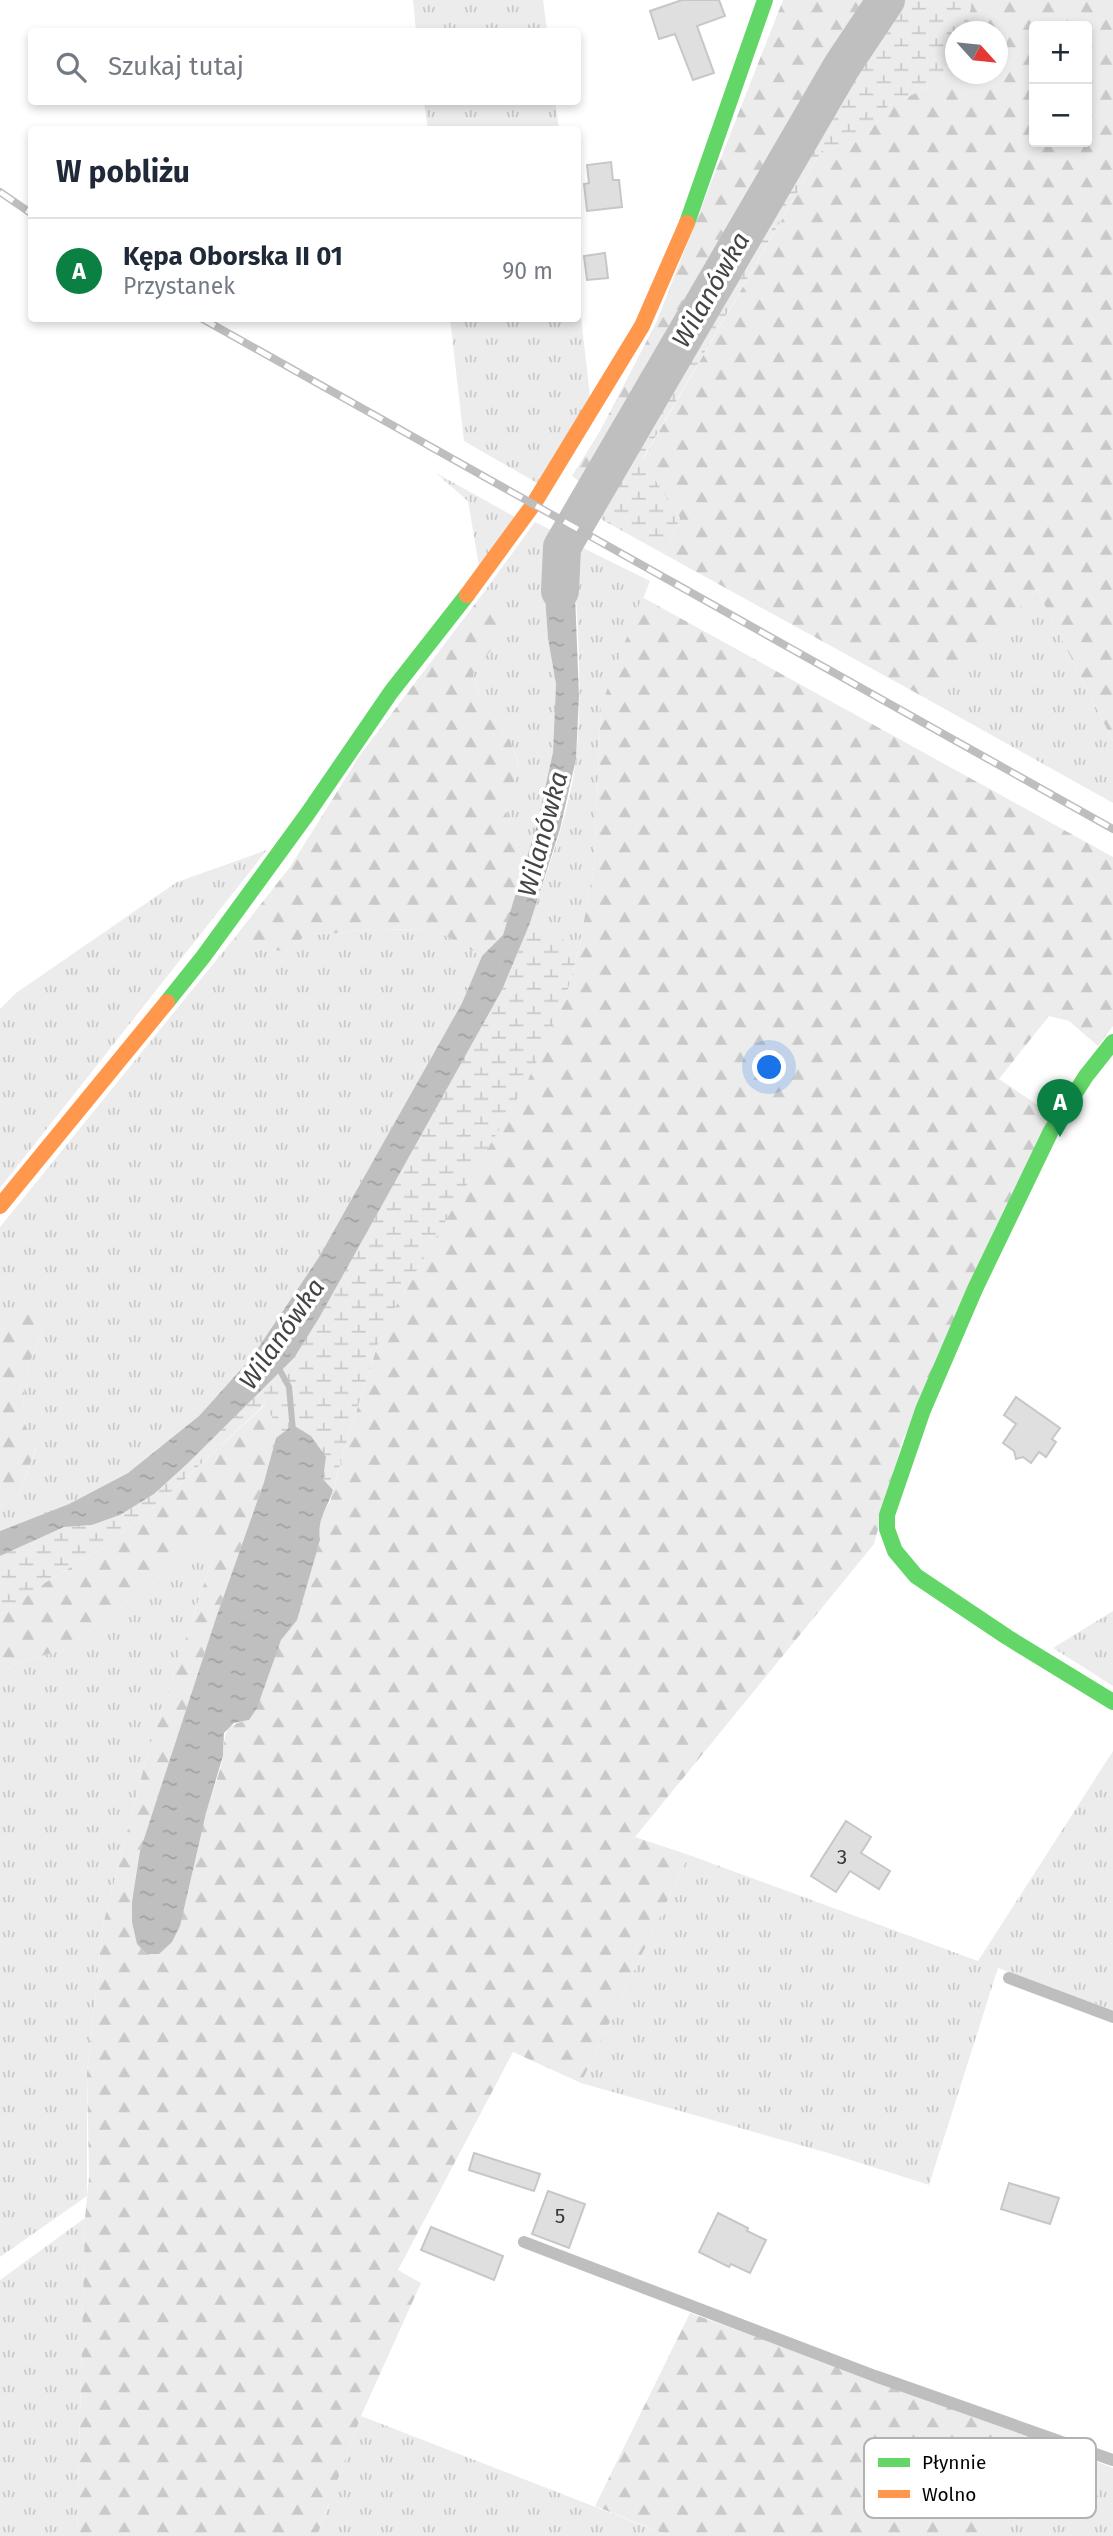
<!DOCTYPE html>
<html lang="pl">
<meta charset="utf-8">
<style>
body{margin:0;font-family:"Fira Sans",sans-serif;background:#f6f6f7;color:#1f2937}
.controls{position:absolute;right:21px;top:21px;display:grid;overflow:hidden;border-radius:7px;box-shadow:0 4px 10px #0003}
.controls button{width:63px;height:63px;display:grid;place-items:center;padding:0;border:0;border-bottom:2px solid #e0e1e3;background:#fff;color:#1f2937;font:35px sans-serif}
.compass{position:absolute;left:945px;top:21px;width:63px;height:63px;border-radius:50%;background:#fff;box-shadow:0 4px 10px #0003;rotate:117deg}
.you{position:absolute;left:770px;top:1068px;width:24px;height:24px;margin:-18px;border:5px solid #fff;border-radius:50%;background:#1a73e8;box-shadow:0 0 0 10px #1a73e833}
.badge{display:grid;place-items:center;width:46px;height:46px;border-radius:50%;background:#0b8043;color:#fff;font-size:23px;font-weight:700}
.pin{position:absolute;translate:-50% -58px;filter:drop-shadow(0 2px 4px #0008)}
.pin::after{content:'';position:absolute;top:37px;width:24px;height:21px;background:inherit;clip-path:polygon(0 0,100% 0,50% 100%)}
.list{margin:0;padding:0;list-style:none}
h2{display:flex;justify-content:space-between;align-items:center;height:91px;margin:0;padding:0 28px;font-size:30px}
h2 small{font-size:23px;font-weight:400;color:#747a83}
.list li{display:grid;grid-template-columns:46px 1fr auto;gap:21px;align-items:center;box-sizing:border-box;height:105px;padding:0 28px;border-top:2px solid #e0e1e3}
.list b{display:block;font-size:26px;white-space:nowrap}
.list p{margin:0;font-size:23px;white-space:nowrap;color:#747a83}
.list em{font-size:23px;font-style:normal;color:#747a83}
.icon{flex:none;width:38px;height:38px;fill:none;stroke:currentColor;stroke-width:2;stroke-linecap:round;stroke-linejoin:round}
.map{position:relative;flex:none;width:1113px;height:2536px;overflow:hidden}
.search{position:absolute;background:#fff;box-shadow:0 4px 10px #0003;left:28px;top:28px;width:553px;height:77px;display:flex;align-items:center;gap:18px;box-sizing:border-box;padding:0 24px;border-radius:7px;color:#747a83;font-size:26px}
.panel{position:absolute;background:#fff;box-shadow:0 4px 10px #0003;left:28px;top:126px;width:553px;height:196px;border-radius:7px}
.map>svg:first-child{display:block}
.grass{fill:url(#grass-tufts)}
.forest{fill:url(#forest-firs);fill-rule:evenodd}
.wetland{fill:url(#wetland-marsh)}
.water{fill:url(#water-ripples)}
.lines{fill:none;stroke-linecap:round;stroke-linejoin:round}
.stream{stroke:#bfbfbf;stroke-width:6}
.river{stroke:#bfbfbf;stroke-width:38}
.building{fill:#dfdfdf;stroke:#c7c7c7;stroke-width:2}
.lane{stroke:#bebebe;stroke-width:12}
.fast{stroke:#63d668;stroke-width:16}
.slow{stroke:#ff974d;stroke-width:16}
.rail-casing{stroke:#bebebe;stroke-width:8}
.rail{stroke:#fff;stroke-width:5;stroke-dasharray:16;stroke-linecap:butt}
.labels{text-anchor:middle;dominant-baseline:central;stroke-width:7;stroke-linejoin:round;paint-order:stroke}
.number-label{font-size:21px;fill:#383838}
.water-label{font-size:26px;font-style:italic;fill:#444;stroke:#fff}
.key{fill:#fff;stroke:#b2b2b2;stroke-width:2}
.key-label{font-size:19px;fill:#000}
</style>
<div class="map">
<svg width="1113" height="2536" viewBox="0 0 1113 2536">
<defs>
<pattern id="grass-tufts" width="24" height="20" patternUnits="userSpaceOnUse" patternTransform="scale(1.75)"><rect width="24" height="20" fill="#ececec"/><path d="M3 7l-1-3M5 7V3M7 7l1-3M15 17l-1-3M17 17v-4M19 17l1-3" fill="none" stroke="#c9c9c9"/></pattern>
<pattern id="forest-firs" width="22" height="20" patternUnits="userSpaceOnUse" patternTransform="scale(1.75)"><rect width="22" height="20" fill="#ececec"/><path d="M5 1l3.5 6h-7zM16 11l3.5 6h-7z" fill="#c9c9c9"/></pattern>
<pattern id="wetland-marsh" width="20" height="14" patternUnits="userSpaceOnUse" patternTransform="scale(1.75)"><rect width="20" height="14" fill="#ececec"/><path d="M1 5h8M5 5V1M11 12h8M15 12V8" fill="none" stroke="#c9c9c9"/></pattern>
<pattern id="water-ripples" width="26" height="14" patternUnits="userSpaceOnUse" patternTransform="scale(1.75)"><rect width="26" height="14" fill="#bfbfbf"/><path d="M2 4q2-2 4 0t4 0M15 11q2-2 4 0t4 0" fill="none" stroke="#a2a2a2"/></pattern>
</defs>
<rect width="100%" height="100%" fill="#fff"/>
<path class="grass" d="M413,0H543L547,31H416Z
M424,102H555L559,129H428Z
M578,289L590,397L537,483L464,441L450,319L578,318Z
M436,473L515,517L479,566L468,501Z
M535,522L559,534L544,583L548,639L556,684L553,752L537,825L525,867L505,809L519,765L510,740L481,703L473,673L508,626L478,600Z
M573,543L650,581L601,706L594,866L579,948L530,923C547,869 570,814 576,757C584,686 576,614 573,543Z
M1037,590L1113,741V803L927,699Z
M267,850L0,1188V1009L16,993L177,882Z
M372,929L435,930L482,956L462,1003L319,1257L252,1357L199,1416L128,1473L69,1504L0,1531V1507L19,1494L36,1449L21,1416L29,1364L44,1327L9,1320L0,1331V1227L235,937L251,949L284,951L310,933L329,934Z
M203,1540L212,1560L148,1752L103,1925L87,2074V2196L0,2257V1674L17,1663L63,1650L161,1576Z
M1113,1611V1686L1053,1648Z
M1113,1751V2010L998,1968L929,2185L835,2155L581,2083L689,1855L978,1961Z
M85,2218L77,2536H0V2280Z
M361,2416L670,2536H317Z
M1049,2443L1113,2468V2536H1001Z"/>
<path class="forest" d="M783,0H870L588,488L572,476L600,431L656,323Z
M972,0H1113V741L1037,590L927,699L664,554L680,518L642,461L822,150L864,139L888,106L939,82L955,52L956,74H998V32L966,31ZM1034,26H1087V142H1034Z
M642,597L1113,857V1026L1098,1046L1069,1021L1049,1016L999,1079L1051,1114L902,1442L874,1544L635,1837L689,1855L581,2083L513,2052L398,2270L421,2283L361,2416L317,2536H77L85,2218L89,2177L87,2074L103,1925L148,1752L212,1560L203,1540L161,1576L63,1650L17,1663L0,1674V1615L46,1582L103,1548L170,1493L266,1404L273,1419L276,1438L264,1482L216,1618L140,1851L137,1944L146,1954H159L217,1779C219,1772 222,1764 223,1757C226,1733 221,1726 249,1720L317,1550L320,1541L319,1527L322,1514L330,1502L346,1444L383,1328L527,1080L565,1000L579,948L594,866L601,706Z
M478,600L509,626L473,674L481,703L510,740L519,766L505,809L525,867L503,935L482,956L435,930L372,929L329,934L310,933L284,951L251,949L235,937L290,867L360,755Z
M34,1310L44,1327L29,1364L21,1416L36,1448L19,1494L0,1507V1331L9,1320Z
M690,2313L1049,2443L1001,2536H670L595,2506Z"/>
<path class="wetland" d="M870,0H972L967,30L956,32L955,52L939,82L888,106L864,139L822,150L642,460L680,518L664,554L579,507Z
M530,923L579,948L565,1000L528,1080L383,1328L346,1444L333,1490L323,1479L293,1425L276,1438L273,1419L265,1404L170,1493L103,1548L46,1582L0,1615V1556L64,1527L92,1525L120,1515L154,1494L187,1464L294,1358L502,990Z"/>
<path class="water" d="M559,534L573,543L579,696L576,759L560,829L530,923L502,990L319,1318L294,1358L187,1464L154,1494L120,1515L92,1525L64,1527L0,1556V1531L69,1504L128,1473L199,1416L252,1357L319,1257L462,1003L482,956L503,935L537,825L553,752L556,684L548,639L544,583Z
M293,1425L311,1436L326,1457L323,1479L333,1490C327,1510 317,1517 320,1540L297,1620L281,1640L257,1708L249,1720L234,1723L224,1733L223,1756L206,1813L180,1926L172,1942L159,1954H146L137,1944L132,1922V1902L140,1851L216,1618L264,1482L276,1438Z"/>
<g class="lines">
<path class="stream" d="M277,1365L289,1387L293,1431"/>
<path class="river" d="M560,591L562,547L842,66L886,0"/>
</g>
<path class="building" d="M682,0H719L725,16L697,26L714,73L693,80L675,34L659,39L650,11Z
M611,162L613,180H619L622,207L587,211L584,184L589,183L587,165Z
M605,253L608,278L587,280L584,256Z
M1016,1397L1060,1428L1052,1439L1056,1442L1046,1457L1039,1452L1031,1463L1023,1457L1016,1459L1014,1451L1003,1443L1016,1424L1004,1415Z
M846,1821L871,1837L861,1853L890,1871L879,1889L850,1871L836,1892L811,1876Z
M474,2153L540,2174L534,2191L469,2170Z
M1009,2183L1059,2198L1050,2224L1001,2209Z
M548,2191L585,2204L569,2248L532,2234Z
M718,2213L748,2228L747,2231L766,2240L750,2273L731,2264L729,2267L699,2252Z
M431,2227L503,2256L494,2280L421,2250Z"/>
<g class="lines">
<path class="lane" d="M1009,1978L1113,2017
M524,2242L875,2376L1113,2460"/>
<path class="fast" d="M687,223L765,0
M167,1002L203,957L308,813L391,692L467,595
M1113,1042L1086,1076L1051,1131L975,1289L923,1410L887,1515V1529L895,1551L916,1576L1007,1637L1113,1702"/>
<path class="slow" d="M467,595L533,505L642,326L687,223
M0,1206L167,1002"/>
<defs>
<path id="rail" d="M0,192L32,214
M201,318L1113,829"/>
</defs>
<use href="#rail" class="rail-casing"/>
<use href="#rail" class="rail"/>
</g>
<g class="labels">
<g class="number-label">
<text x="842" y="1857">3</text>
<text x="560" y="2216">5</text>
</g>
<g class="water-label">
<text transform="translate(711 290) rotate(-60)">Wilanówka</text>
<text transform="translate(543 834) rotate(-75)">Wilanówka</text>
<text transform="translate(282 1334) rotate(-55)">Wilanówka</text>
</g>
</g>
<rect x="864" y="2438" width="232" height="80" rx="10" class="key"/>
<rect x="878" y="2458" width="32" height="9" fill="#63d668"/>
<rect x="878" y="2490" width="32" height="8" fill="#ff974d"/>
<g class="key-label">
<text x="922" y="2469">Płynnie</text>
<text x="922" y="2501">Wolno</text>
</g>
</svg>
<div class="controls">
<button>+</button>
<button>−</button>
</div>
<svg class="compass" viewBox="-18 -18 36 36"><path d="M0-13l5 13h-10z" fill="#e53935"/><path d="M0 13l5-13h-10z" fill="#747a83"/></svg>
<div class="you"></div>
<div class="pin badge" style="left:1060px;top:1137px">A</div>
<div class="search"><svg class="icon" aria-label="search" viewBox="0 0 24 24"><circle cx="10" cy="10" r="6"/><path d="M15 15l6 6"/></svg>Szukaj tutaj</div>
<section class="panel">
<h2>W pobliżu<small></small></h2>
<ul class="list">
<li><span class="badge">A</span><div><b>Kępa Oborska II 01</b><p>Przystanek</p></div><em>90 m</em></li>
</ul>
</section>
</div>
